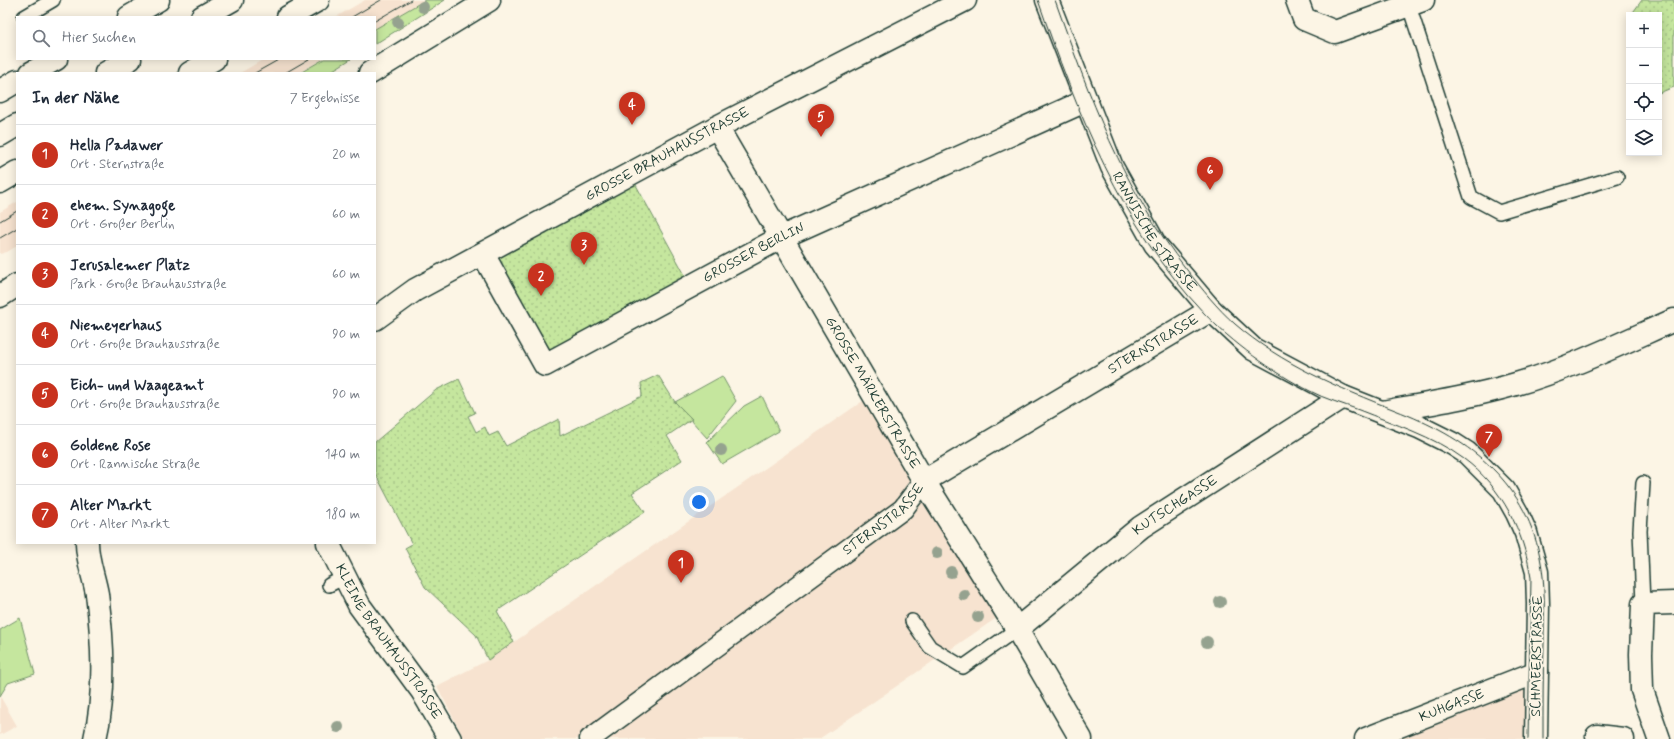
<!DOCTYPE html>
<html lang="de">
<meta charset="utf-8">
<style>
body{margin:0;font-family:Mynerve,sans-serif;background:#f6f6f7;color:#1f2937}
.controls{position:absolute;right:12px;top:12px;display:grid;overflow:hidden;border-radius:0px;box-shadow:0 2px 10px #0003}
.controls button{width:36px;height:36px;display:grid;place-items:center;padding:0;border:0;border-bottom:1px solid #e0e1e3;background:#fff;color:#1f2937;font:20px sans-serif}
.you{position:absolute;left:699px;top:502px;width:14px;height:14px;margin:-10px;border:3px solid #fff;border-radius:50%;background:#1a73e8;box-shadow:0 0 0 6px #1a73e833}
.badge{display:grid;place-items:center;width:26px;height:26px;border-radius:50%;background:#c8321e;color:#fff;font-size:13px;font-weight:700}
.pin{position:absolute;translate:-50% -33px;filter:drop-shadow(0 1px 2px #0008)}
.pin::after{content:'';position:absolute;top:21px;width:14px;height:12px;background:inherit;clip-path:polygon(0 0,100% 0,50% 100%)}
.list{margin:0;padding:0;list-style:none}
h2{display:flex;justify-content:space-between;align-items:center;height:52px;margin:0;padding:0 16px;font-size:17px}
h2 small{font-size:13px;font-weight:400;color:#747a83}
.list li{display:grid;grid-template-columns:26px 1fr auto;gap:12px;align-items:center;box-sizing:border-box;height:60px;padding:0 16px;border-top:1px solid #e0e1e3}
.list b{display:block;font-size:15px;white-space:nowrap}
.list p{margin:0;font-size:13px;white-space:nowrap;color:#747a83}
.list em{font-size:13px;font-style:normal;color:#747a83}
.icon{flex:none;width:22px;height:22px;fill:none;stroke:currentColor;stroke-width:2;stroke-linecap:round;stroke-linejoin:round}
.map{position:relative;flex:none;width:1674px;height:739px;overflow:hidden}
.search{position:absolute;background:#fff;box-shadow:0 2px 10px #0003;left:16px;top:16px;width:360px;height:44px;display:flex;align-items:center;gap:10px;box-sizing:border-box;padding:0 14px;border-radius:0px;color:#747a83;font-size:15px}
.panel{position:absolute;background:#fff;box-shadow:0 2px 10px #0003;left:16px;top:72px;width:360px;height:472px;border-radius:0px}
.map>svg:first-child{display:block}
.built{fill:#f7e3d0}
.green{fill:#c5e69e;stroke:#729269}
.park{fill:url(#park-dots);stroke:#729269}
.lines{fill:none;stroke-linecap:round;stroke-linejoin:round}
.service-casing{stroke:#1f3d34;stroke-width:16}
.pedestrian-casing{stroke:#1f3d34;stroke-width:23}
.minor-casing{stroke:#1f3d34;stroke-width:25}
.tertiary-casing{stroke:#1f3d34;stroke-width:25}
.primary-casing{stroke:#1f3d34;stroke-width:25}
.service{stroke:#fcf5e5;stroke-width:13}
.pedestrian{stroke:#fcf5e5;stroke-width:20}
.minor{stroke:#fcf5e5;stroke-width:22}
.tertiary{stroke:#fcf5e5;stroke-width:22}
.primary{stroke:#fcf5e5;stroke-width:22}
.tram{stroke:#1f3d34;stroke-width:1}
.tree{fill:#95a28f}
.labels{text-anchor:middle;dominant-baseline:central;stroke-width:3.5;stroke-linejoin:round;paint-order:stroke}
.street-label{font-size:14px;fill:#1f3d34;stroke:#fcf5e5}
</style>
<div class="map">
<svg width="1674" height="739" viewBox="0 0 1674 739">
<defs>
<pattern id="park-dots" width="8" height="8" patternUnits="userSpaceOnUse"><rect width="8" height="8" fill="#c5e69e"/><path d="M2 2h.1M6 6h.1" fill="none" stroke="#a9c689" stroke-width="1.8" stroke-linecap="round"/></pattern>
</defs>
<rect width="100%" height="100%" fill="#fcf5e5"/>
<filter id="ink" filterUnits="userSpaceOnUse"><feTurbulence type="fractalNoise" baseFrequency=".025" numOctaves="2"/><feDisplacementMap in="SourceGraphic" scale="8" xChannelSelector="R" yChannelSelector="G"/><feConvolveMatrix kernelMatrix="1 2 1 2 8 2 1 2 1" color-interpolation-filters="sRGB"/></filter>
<g filter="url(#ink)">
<path class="built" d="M365,0H425L375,29V17H336Z
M264,59H323L298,73H240Z
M17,202V246L7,252L0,254V212Z
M870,396L998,617L819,739H464L437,686L488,660Z
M1527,677L1525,739H1366Z
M0,696L17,726L0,735Z"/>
<path class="green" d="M425,0H445L375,44V29Z
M324,59H351L328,73H300Z
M722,376L736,401L707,438L675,402Z
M762,396L779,431L722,464L707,442L744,406Z
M20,618L35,674L8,683L0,696V630Z"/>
<path class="park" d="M1642,0H1674V87L1659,93V15H1631Z
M630,174L691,286L545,365L483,254Z
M658,375L675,402L692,419L667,436L682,460L632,493L645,512L497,611L514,642L488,660L476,635L425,587L405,548L412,544L375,473V442L436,390L459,379L475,413L468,416L476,432L485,427L489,436L498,432L506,446L559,419L560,436L642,396L641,383Z"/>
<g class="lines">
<defs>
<path id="service" d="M1409,6L1471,197L1499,212L1617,177
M24,17L53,0
M1643,483L1640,531L1643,604
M329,585L345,577
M912,621L930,647L963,667L1017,629"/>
<g id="pedestrian">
<path id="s1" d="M590,739L903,509L924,481"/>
</g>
<g id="minor">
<path id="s2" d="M1047,0L1112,167L1155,244L1211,310L1253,349L1343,397L1419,427L1453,444L1467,453L1504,490L1517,513L1526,533L1537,572L1538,604L1536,739"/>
<path d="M1297,0L1304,19L1335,32L1423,0"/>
<path id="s3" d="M717,127L924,481L1017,629L1081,739"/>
<path id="s4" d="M483,254L545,365L782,237L1085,101"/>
<path id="s5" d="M375,319L415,290L630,174L717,127L965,0"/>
<path d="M1382,412C1427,404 1472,397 1516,384C1571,368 1622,343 1674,320"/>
<path id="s6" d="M924,481L1211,310"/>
<path d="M87,543C87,560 94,577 97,594C103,642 106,692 95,739"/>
<path id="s7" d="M328,543L359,605L422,691L450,739"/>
<path id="s8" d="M1017,629L1141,527L1343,397"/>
<path d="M1597,736L1623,739"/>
<path id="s9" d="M1366,739L1537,672"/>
<path d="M1659,739L1642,690L1641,654L1643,604L1674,603"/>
</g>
<path id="tertiary" d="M370,73L489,0
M0,296L17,285"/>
<path id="primary" d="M129,17L158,0
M202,17L232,0
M288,17L318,0
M31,73L56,59
M106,73L130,59
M190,73L214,59
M0,91L17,81
M0,135L17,125
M0,182L17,172"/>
</defs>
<use href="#service" class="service-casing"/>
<use href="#pedestrian" class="pedestrian-casing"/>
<use href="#minor" class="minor-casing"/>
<use href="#tertiary" class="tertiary-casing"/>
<use href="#primary" class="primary-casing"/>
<use href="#service" class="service"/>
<use href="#pedestrian" class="pedestrian"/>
<use href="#minor" class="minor"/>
<use href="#tertiary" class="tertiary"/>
<use href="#primary" class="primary"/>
<path class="tram" d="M1038,0C1077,112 1121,225 1204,313C1231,342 1274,373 1310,391C1325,399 1343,404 1359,410C1394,424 1433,436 1464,459C1502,487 1524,532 1531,578L1528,739
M1055,0C1090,98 1122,187 1187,270C1202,289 1217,308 1235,324C1281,364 1339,388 1395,410C1465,437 1524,478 1540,557C1546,585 1544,614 1544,643C1543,675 1543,707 1543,739
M352,17L381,0
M375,21L411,0
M255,73L280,59
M285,73L309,59
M0,221L17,211
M0,238L17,228"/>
</g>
<g class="tree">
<circle cx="423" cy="7" r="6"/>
<circle cx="398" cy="22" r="6"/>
<circle cx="721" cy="450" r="6"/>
<circle cx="937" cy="553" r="6"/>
<circle cx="951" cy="572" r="6"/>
<circle cx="964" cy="595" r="6"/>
<circle cx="1220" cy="602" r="6"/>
<circle cx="978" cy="617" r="6"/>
<circle cx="1207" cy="642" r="6"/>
<circle cx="338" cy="727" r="6"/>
</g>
</g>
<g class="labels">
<g class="street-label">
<text stroke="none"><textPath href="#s5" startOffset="336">GROSSE BRAUHAUSSTRASSE</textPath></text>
<text stroke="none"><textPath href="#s2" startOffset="257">RANNISCHE STRASSE</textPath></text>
<text stroke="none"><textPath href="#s4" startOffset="364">GROSSER BERLIN</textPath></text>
<text stroke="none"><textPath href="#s6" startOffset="267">STERNSTRASSE</textPath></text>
<text stroke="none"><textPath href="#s3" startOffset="308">GROSSE MÄRKERSTRASSE</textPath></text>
<text stroke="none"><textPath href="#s8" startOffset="201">KUTSCHGASSE</textPath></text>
<text stroke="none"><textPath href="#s1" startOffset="367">STERNSTRASSE</textPath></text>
<text stroke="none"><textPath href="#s7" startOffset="116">KLEINE BRAUHAUSSTRASSE</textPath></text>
<text transform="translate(1537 656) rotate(-89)">SCHMEERSTRASSE</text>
<text stroke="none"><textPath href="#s9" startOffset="92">KUHGASSE</textPath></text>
</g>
</g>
</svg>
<div class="controls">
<button>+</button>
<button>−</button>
<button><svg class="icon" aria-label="locate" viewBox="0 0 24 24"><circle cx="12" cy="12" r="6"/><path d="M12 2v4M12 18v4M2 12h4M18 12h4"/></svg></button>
<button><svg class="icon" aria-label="layers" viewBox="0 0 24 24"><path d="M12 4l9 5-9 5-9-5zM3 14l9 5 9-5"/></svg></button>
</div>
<div class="you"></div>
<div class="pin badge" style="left:681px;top:583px">1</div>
<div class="pin badge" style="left:541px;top:296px">2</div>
<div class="pin badge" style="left:584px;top:265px">3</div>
<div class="pin badge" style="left:632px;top:125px">4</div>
<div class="pin badge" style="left:821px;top:137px">5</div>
<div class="pin badge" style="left:1210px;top:190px">6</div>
<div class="pin badge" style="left:1489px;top:457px">7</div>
<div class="search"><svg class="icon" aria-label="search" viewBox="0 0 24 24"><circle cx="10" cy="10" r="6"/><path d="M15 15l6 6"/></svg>Hier suchen</div>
<section class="panel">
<h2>In der Nähe<small>7 Ergebnisse</small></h2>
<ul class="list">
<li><span class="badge">1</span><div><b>Hella Padawer</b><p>Ort · Sternstraße</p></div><em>20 m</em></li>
<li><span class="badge">2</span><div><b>ehem. Synagoge</b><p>Ort · Großer Berlin</p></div><em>60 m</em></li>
<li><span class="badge">3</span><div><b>Jerusalemer Platz</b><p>Park · Große Brauhausstraße</p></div><em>60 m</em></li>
<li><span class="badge">4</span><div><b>Niemeyerhaus</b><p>Ort · Große Brauhausstraße</p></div><em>90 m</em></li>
<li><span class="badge">5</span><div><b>Eich- und Waageamt</b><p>Ort · Große Brauhausstraße</p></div><em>90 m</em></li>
<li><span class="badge">6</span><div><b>Goldene Rose</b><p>Ort · Rannische Straße</p></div><em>140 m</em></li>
<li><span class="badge">7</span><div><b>Alter Markt</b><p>Ort · Alter Markt</p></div><em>180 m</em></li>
</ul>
</section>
</div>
